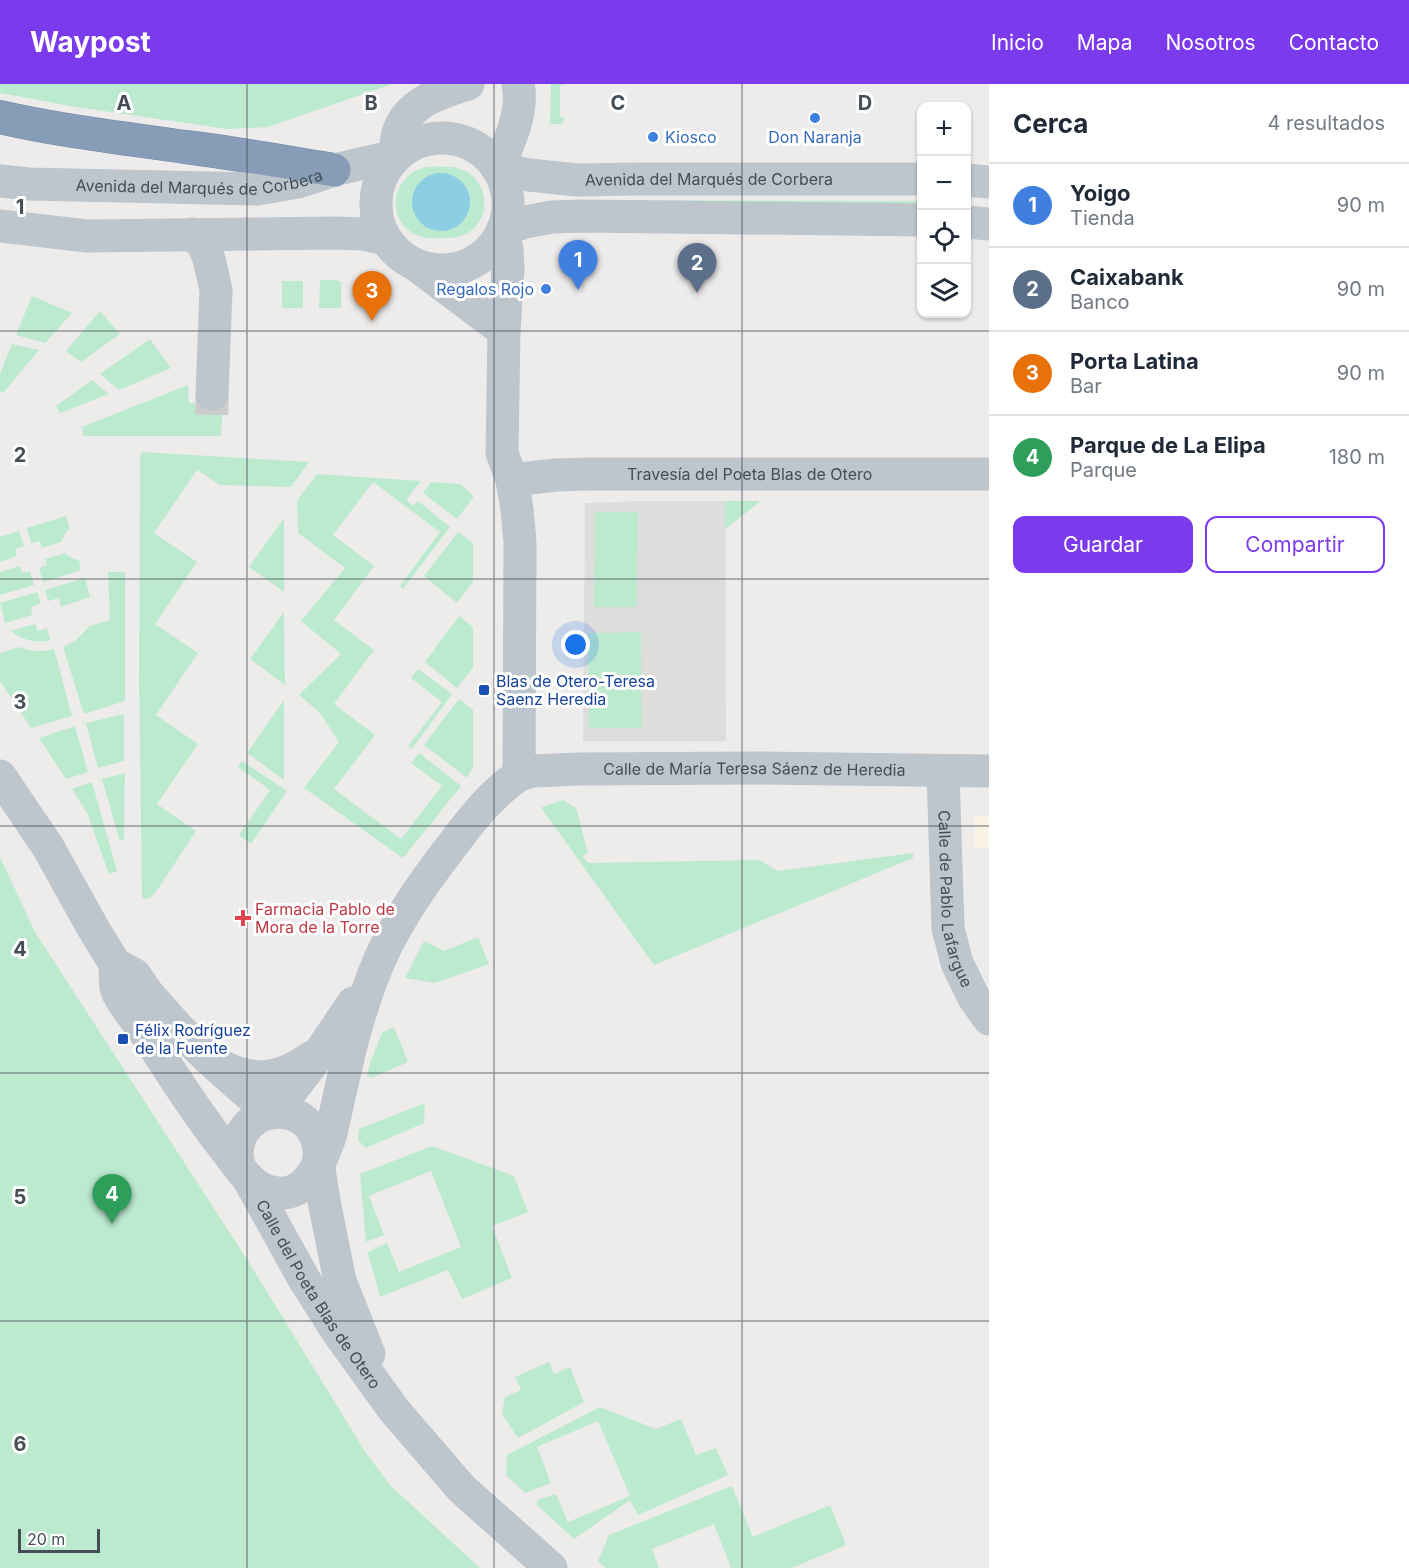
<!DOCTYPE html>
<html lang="es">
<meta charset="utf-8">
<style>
body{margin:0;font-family:Inter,sans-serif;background:#f2f2f3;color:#1f2937}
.controls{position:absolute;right:18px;top:18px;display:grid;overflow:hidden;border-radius:12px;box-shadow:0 2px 4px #0004}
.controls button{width:54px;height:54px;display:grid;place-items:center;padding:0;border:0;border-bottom:2px solid #e0e1e3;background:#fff;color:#1f2937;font:30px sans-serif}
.scale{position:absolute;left:18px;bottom:15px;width:82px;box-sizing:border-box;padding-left:6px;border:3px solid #454e57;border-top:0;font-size:16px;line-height:21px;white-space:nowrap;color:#454e57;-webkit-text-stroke:4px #fff;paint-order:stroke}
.you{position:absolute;left:576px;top:561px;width:21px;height:21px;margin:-15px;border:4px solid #fff;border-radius:50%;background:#1a73e8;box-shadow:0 0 0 9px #1a73e833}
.badge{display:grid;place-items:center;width:39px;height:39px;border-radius:50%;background:#7c3aed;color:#fff;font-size:20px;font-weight:700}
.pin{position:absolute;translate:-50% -50px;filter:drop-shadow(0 2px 3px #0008)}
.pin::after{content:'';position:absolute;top:32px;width:21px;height:18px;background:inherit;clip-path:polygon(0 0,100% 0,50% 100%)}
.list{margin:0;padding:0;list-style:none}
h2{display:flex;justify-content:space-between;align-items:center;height:78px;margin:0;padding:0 24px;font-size:26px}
h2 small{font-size:20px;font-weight:400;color:#747a83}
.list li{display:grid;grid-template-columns:39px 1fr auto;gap:18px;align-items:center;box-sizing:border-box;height:84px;padding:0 24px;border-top:2px solid #e0e1e3}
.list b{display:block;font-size:22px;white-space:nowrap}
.list p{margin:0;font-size:20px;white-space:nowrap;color:#747a83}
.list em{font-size:20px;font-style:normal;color:#747a83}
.actions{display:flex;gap:12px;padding:18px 24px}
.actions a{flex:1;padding:14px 0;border:2px solid #7c3aed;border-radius:12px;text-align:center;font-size:21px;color:#7c3aed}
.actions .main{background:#7c3aed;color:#fff}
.icon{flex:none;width:33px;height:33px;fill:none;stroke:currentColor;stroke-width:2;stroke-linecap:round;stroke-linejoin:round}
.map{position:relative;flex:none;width:989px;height:1484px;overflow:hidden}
header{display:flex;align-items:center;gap:36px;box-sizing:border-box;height:84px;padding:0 30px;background:#7c3aed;color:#fff}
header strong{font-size:28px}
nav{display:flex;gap:33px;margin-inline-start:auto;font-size:21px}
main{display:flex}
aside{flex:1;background:#fff}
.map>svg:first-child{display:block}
.commercial{fill:#f9f4e4}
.education{fill:#dfdcdc}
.green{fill:#bbeacf}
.water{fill:#8ccee3}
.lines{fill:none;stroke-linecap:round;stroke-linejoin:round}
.minor-tunnel{stroke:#cccccd;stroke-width:33;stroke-dasharray:33 16;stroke-linecap:butt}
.highway-casing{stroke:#7187a2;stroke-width:34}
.minor{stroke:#bdc5cd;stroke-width:33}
.highway{stroke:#869cb7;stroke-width:33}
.grid{fill:none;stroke:#454e57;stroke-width:1.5;stroke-opacity:0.55}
.shop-dot{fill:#3f7fe0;stroke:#fff;stroke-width:2}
.transit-dot{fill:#1a4fb4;stroke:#fff;stroke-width:2}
.health-dot{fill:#e0444e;stroke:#fff;stroke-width:2}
.labels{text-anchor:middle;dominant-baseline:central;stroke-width:6;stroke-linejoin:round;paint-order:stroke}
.shop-label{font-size:16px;fill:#366cbe;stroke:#fff;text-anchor:start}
.street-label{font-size:16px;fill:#454e57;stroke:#fff}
.transit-label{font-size:16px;fill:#164399;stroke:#fff;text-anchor:start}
.health-label{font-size:16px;fill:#be3a42;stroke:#fff;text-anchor:start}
.grid-label{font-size:20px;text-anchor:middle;font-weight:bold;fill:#454e57;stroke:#fff;stroke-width:6;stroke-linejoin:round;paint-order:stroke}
</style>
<header>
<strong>Waypost</strong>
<nav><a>Inicio</a><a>Mapa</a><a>Nosotros</a><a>Contacto</a></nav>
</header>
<main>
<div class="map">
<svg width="989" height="1484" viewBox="0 0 989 1484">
<rect width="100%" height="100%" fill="#eeebeb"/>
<path class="commercial" d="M975,732H989V764H975Z"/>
<path class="education" d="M643,417H725L726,657H583L585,419Z"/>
<path class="green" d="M0,0H392L268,43L227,45L76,23L0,9Z
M551,0H564V1H560V33H564L563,40H550Z
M453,83C459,84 465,86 470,90C491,106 489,140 464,151C457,154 449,154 441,154C427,155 418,154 407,145C388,128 394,97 417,86C427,81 442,83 453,83Z
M596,116L921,117L922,124L596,122Z
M320,196H336L341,198V224H319Z
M282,197H303V224H282Z
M32,212L72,229L45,259L16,251Z
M100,227L120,250L81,278L66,267Z
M150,255L171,284L119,306L100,290Z
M12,260L39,266L3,309L0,307V290Z
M92,296L109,310L60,329L56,322Z
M188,301L189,319L223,320L221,352H83L82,343Z
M142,368L309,378L291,403L220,401L197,386L154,449L197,478L155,540L198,569L156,631L198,660L157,720L196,747L156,808L150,814L144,815L142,812L139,597L140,372Z
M317,390L421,397L406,416L413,422L418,417L450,443L403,505L400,502L440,448L373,398L333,451L374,482L334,536L374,566L334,620L375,651L334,705L401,755L442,702L411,679L419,669L461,702L403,774L304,704L339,658L320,629L299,611L341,570L301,537L345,484L298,449L297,417Z
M431,398L460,400L473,411V414L457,435L423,409Z
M725,417H761L725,445Z
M595,428H638L637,523H594Z
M66,432L70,445L66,448L61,458L42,464L40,457L31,459L27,444Z
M284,434V508L249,483Z
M19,447L24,462L15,465L17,472L0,478V453Z
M458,448L473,459V498L457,519L424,492Z
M65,469L73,475L79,476L81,486L43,498L39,484L47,481L45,475Z
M20,482L22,489L30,487L34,501L0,511V488Z
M108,488H125V617L84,630L63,563L76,556L90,542L110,536Z
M85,494L90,513L61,523L59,514L48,517L45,506Z
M37,508L41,519L31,523L32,531L5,539L0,519Z
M284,528L285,601L250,575Z
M459,532L473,543V584L457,604L425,578Z
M35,540L38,547L47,544L50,556C37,560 22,556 11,547Z
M641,548L642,644H589L588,549Z
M19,563C31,568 42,568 54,565L72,632L31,644L0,597V569Z
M418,585L452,610L412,665L408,662L442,618L411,594Z
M459,615L473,626V683L467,694L424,661Z
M284,616V696L247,669Z
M124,630V677L98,684L86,639Z
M75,642L88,688L66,695L39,654Z
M242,677L287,707L251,760L239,751L270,706L238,683Z
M125,689L124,755L120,757L102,695Z
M92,698L117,787L109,790L87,729L72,705Z
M563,716L576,724L588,769L582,772L588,779L757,776L761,777L778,787L913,769V774L654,881L542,725V723Z
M0,773L35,848L248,1177L366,1369L391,1402L480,1484H0Z
M478,853L489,880L435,899L405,894L424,857L444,867Z
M394,943L408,978L371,994L367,992L370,979L382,949Z
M425,1019L424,1039L366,1064L358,1056L359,1045Z
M432,1062L514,1092L528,1128L492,1142L512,1194L462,1215L448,1186L380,1213L368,1169L370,1167L387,1159L399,1188L461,1163L431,1087L369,1112L384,1151L366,1158L360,1090Z
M549,1278L554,1290L570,1283L584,1318L518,1354L502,1330L505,1313L521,1306L515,1293Z
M600,1323L656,1345L681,1335L696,1371L716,1364L728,1391L638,1431L630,1416L574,1455L536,1420L539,1415L556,1410L568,1438L630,1412L598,1337L537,1363L551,1399L525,1409L506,1391L507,1371Z
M732,1402L753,1453L830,1421L846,1461L792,1484H731L714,1440L652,1465L659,1484H606L598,1477L609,1451Z"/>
<path class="water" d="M412 118a29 29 0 1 1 58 0a29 29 0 1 1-58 0Z"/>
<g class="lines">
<path class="minor-tunnel" d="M212,310V331"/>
<defs>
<path id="highway" d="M0,33C61,47 123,54 185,63C235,69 285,78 334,86"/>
</defs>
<use href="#highway" class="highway-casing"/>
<g class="minor">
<circle cx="442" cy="120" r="66"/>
<path d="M395,72C396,64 396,56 398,49C408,18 440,9 468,0"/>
<path id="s1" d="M497,84L529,91L577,96L639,95H922"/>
<path d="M497,84C509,61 524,26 518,0"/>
<path d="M966,96L989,98"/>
<path id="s2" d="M0,97L29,100L257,105L298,98L334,86L395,72"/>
<path d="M966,138L989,140"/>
<path d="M0,142L87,152L336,149L362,150L385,155"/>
<path d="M502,147L525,138L552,133L583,132L922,136"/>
<path d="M192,150L203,160L209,175L216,206L212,310"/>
<path d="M416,181L504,247"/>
<path id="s3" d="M512,396L556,391L589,390H989"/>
<path id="s4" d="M943,687L948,844L957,879L974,914L989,935"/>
<path id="s5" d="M519,691L533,687L578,685L758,684L989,687"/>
<path d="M0,692L48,763L93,844L115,880L135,891L148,910L178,944L211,977L246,1008L273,1028"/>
<path d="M115,880C116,888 114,899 117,907C120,916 136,936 143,945C170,987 197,1030 229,1070C235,1078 241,1087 249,1095C254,1100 260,1105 268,1107C306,1119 321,1078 331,1050C343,995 354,939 375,887C392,843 422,800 451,763C471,736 491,710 519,691L520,458L517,425L512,396L502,369L504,247L508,186L507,165L502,147"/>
<path d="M221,982C256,999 280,996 312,973"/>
<path d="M275,1028L314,977L353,919"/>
<path d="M318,1079L324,1117L340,1197L369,1270"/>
<path d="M239,1082C238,1078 237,1073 237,1068C241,1013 324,1014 319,1077"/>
<path id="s6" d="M248,1094L304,1195L337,1247L394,1326L462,1405L551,1484"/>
</g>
<use href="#highway" class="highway"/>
</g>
<path class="grid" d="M247,0V1484M494,0V1484M742,0V1484M0,247H989M0,495H989M0,742H989M0,989H989M0,1237H989"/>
<g class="shop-dot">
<circle cx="815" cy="34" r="6"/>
<circle cx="653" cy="53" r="6"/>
<circle cx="546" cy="205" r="6"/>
</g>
<g class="transit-dot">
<rect x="478" y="600" width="12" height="12" rx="3"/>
<rect x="117" y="949" width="12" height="12" rx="3"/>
</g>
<path class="health-dot" d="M240 825h6v6h6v6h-6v6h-6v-6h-6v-6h6z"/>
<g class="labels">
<g class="shop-label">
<text x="665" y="53">Kiosco</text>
<text x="815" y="53" text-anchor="middle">Don Naranja</text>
<text x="534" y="205" text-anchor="end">Regalos Rojo</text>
</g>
<g class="street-label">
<text stroke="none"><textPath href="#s2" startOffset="200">Avenida del Marqués de Corbera</textPath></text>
<text stroke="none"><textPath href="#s1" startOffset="213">Avenida del Marqués de Corbera</textPath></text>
<text stroke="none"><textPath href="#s3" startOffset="238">Travesía del Poeta Blas de Otero</textPath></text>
<text stroke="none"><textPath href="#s5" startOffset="236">Calle de María Teresa Sáenz de Heredia</textPath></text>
<text stroke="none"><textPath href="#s4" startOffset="129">Calle de Pablo Lafargue</textPath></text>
<text stroke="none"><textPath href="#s6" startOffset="136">Calle del Poeta Blas de Otero</textPath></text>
</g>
<g class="transit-label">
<text x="496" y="597">Blas de Otero-Teresa<tspan x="496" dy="18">Saenz Heredia</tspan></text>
<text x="135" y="946">Félix Rodríguez<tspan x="135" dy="18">de la Fuente</tspan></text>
</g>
<g class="health-label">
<text x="255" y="825">Farmacia Pablo de<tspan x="255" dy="18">Mora de la Torre</tspan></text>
</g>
</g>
<g class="grid-label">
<text x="124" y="26">A</text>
<text x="371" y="26">B</text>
<text x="618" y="26">C</text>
<text x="865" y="26">D</text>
<text x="20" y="130">1</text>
<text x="20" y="378">2</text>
<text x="20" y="625">3</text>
<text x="20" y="872">4</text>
<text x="20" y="1120">5</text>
<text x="20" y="1367">6</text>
</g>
</svg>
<div class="controls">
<button>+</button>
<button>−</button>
<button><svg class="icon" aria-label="locate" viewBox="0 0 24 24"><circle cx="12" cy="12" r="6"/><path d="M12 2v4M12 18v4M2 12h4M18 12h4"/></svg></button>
<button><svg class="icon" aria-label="layers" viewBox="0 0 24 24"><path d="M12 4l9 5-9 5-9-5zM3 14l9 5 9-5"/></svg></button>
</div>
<div class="scale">20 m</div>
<div class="you"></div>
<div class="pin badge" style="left:578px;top:206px;background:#3f7fe0">1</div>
<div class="pin badge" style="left:697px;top:209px;background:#5c6f8a">2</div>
<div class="pin badge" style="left:372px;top:237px;background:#e8710a">3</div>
<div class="pin badge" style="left:112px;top:1140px;background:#2e9e5b">4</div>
</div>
<aside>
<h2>Cerca<small>4 resultados</small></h2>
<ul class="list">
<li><span class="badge" style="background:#3f7fe0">1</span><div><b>Yoigo</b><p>Tienda</p></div><em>90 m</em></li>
<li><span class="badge" style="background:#5c6f8a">2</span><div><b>Caixabank</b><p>Banco</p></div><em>90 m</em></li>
<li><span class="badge" style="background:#e8710a">3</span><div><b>Porta Latina</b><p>Bar</p></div><em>90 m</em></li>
<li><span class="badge" style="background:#2e9e5b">4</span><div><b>Parque de La Elipa</b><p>Parque</p></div><em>180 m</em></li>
</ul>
<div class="actions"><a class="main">Guardar</a><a>Compartir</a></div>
</aside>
</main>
